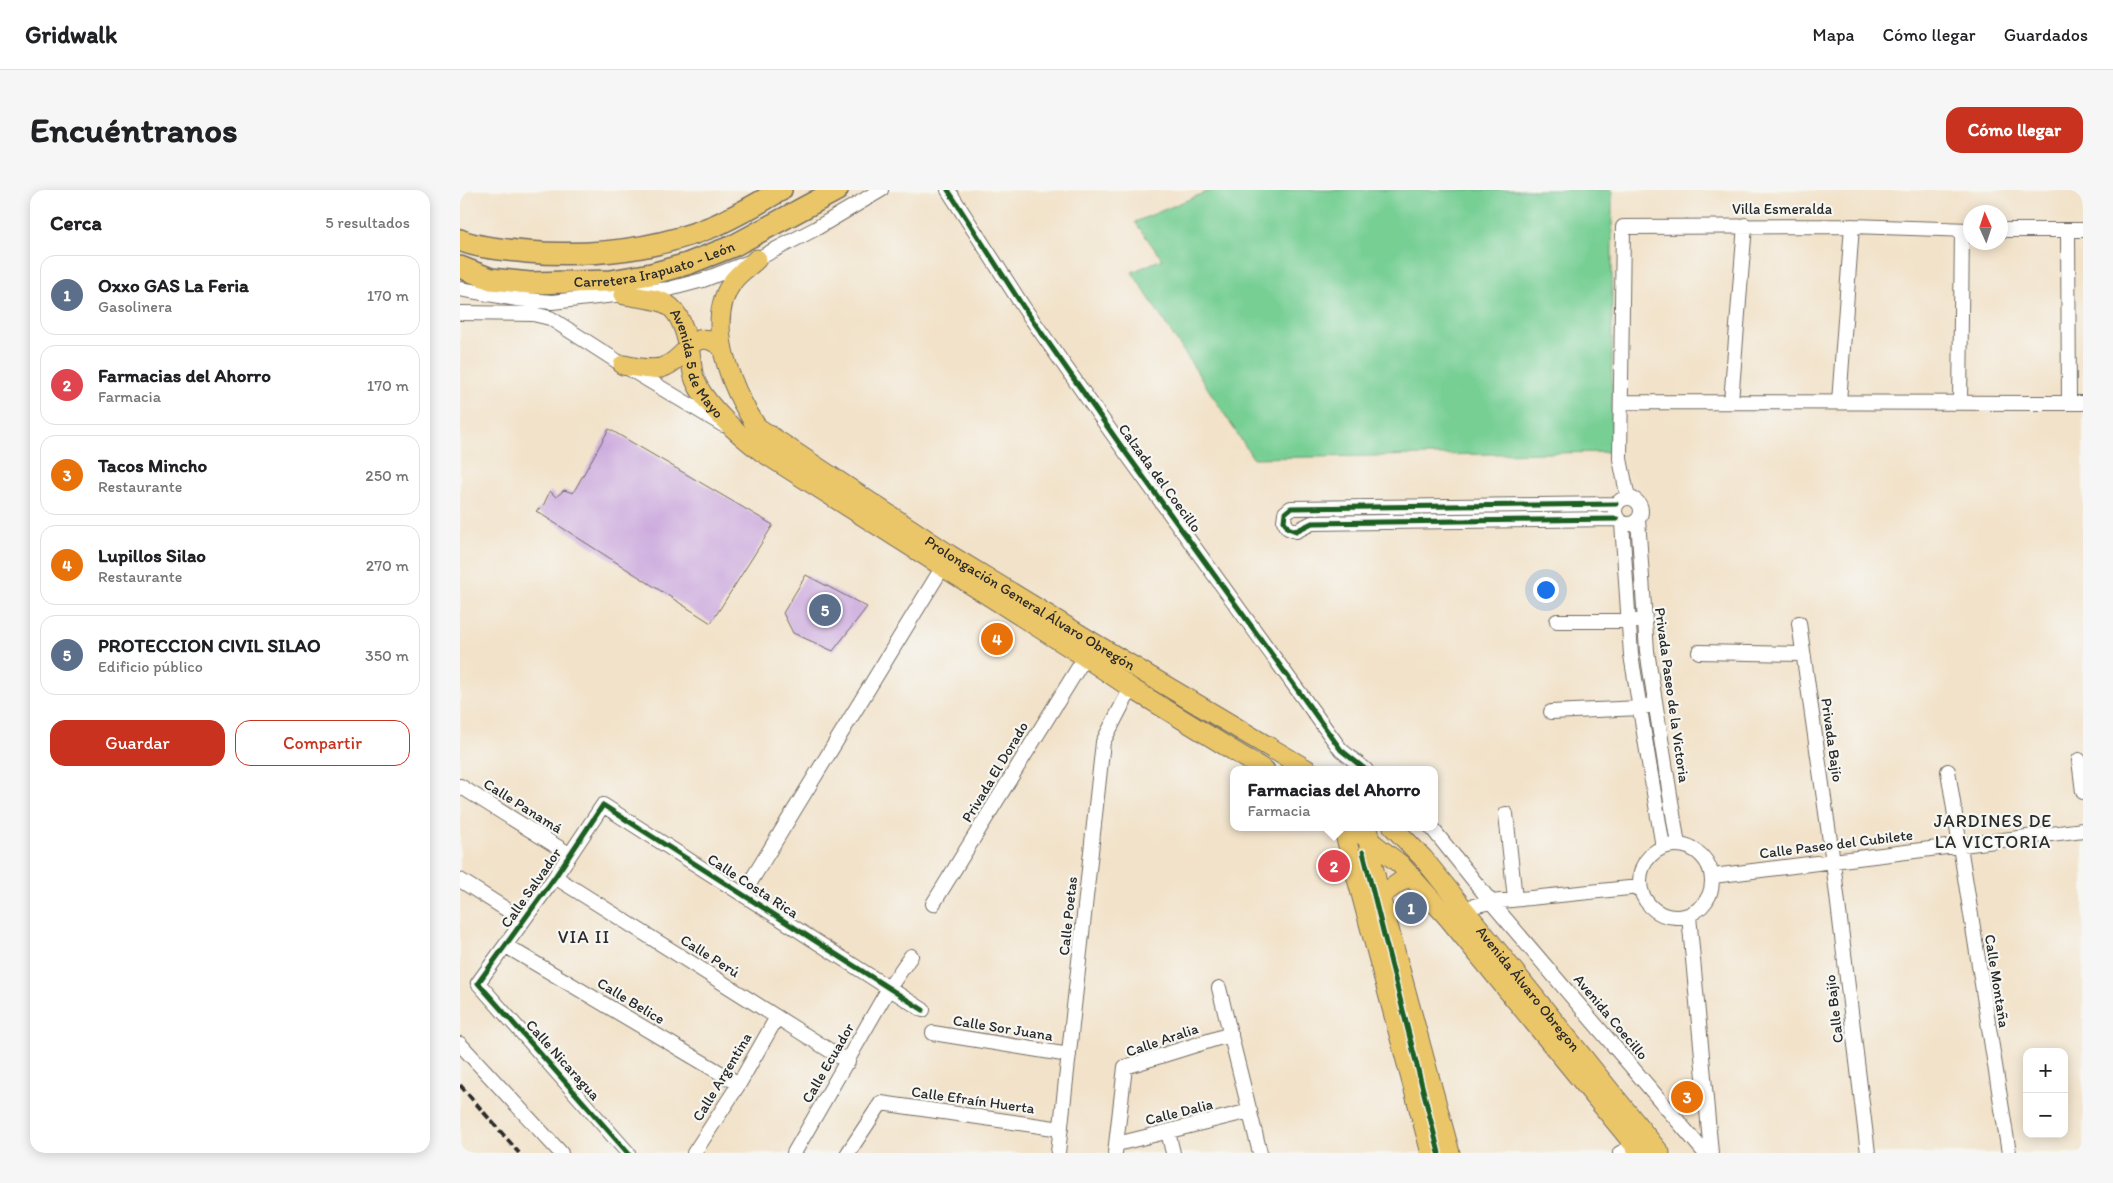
<!DOCTYPE html>
<html lang="es">
<meta charset="utf-8">
<style>
body{margin:0;font-family:Itim,sans-serif;background:#f6f6f6;color:#202124}
.controls{position:absolute;right:15px;bottom:15px;display:grid;overflow:hidden;border-radius:10px;box-shadow:0 2px 12px #0003}
.controls button{width:45px;height:45px;display:grid;place-items:center;padding:0;border:0;border-bottom:1px solid #e0e0e0;background:#fff;color:#202124;font:25px sans-serif}
.compass{position:absolute;left:1503px;top:15px;width:45px;height:45px;border-radius:50%;background:#fff;box-shadow:0 2px 12px #0003;rotate:357deg}
.you{position:absolute;left:1085px;top:399px;width:18px;height:18px;margin:-12px;border:4px solid #fff;border-radius:50%;background:#1a73e8;box-shadow:0 0 0 8px #1a73e833}
.badge{display:grid;place-items:center;width:32px;height:32px;border-radius:50%;background:#c8321e;color:#fff;font-size:16px;font-weight:700}
.pin{position:absolute;translate:-50% -50%;border:2px solid #fff;box-shadow:0 1px 5px #0006}
.popup{position:absolute;left:770px;top:576px;width:208px;height:65px;box-sizing:border-box;display:grid;place-content:center;border-radius:10px;background:#fff;filter:drop-shadow(0 1px 4px #0005);font-size:16px;white-space:nowrap;color:#757577}
.popup b{font-size:19px;color:#202124}
.popup::after{content:'';position:absolute;left:50%;top:100%;margin-left:-10px;border:10px solid transparent;border-top-color:#fff}
.list{margin:0;padding:0;list-style:none}
h2{display:flex;justify-content:space-between;align-items:center;height:65px;margin:0;padding:0 20px;font-size:21px}
h2 small{font-size:16px;font-weight:400;color:#757577}
.list li{display:grid;grid-template-columns:32px 1fr auto;gap:15px;align-items:center;box-sizing:border-box;height:80px;margin:0 10px 10px;padding:0 10px;border:1px solid #e0e0e0;border-radius:15px}
.list b{display:block;font-size:19px;white-space:nowrap}
.list p{margin:0;font-size:16px;white-space:nowrap;color:#757577}
.list em{font-size:16px;font-style:normal;color:#757577}
.actions{display:flex;gap:10px;padding:15px 20px}
.actions a{flex:1;padding:11px 0;border:1px solid #c8321e;border-radius:15px;text-align:center;font-size:18px;color:#c8321e}
.actions .main{background:#c8321e;color:#fff}
.map{position:relative;flex:none;width:1623px;height:963px;overflow:hidden;border-radius:15px}
header{display:flex;align-items:center;gap:30px;box-sizing:border-box;height:70px;padding:0 25px;background:#fff;border-bottom:1px solid #e0e0e0}
header strong{font-size:24px}
nav{display:flex;gap:28px;margin-inline-start:auto;font-size:18px}
.intro{display:flex;align-items:center;justify-content:space-between;box-sizing:border-box;height:120px;padding:0 30px}
h1{margin:0;font-size:35px}
.button{padding:12px 22px;border-radius:15px;background:#c8321e;color:#fff;font-size:18px;font-weight:700}
main{display:flex;gap:30px;padding:0 30px}
aside{flex:1;background:#fff;border-radius:15px;box-shadow:0 2px 12px #0003}
.map>svg:first-child{display:block}
.green{fill:#77cf94;stroke:#517d60}
.building{fill:#cdacde}
.lines{fill:none;stroke-linecap:round;stroke-linejoin:round}
.minor-casing{stroke:#716b62;stroke-width:16}
.major-casing{stroke:#716b62;stroke-width:21}
.highway-casing{stroke:#716b62;stroke-width:24}
.minor{stroke:#fff;stroke-width:14}
.major{stroke:#ebc669;stroke-width:19}
.highway{stroke:#ebc669;stroke-width:21}
.rail{stroke:#2b2b2b;stroke-width:4;stroke-dasharray:8 4;stroke-linecap:butt}
.cycleway-casing{stroke:#f6f6f2;stroke-width:8}
.cycleway{stroke:#1b5e20;stroke-width:5}
.labels{text-anchor:middle;dominant-baseline:central;stroke-width:4.5;stroke-linejoin:round;paint-order:stroke}
.street-label{font-size:15px;fill:#2b2b2b;stroke:#f6f6f2}
.quarter-label{font-size:18px;letter-spacing:1px;fill:#2b2b2b;stroke:#f6f6f2}
</style>
<header>
<strong>Gridwalk</strong>
<nav><a>Mapa</a><a>Cómo llegar</a><a>Guardados</a></nav>
</header>
<div class="intro"><h1>Encuéntranos</h1><a class="button">Cómo llegar</a></div>
<main>
<aside>
<h2>Cerca<small>5 resultados</small></h2>
<ul class="list">
<li><span class="badge" style="background:#5c6f8a">1</span><div><b>Oxxo GAS La Feria</b><p>Gasolinera</p></div><em>170 m</em></li>
<li><span class="badge" style="background:#e0444e">2</span><div><b>Farmacias del Ahorro</b><p>Farmacia</p></div><em>170 m</em></li>
<li><span class="badge" style="background:#e8710a">3</span><div><b>Tacos Mincho</b><p>Restaurante</p></div><em>250 m</em></li>
<li><span class="badge" style="background:#e8710a">4</span><div><b>Lupillos Silao</b><p>Restaurante</p></div><em>270 m</em></li>
<li><span class="badge" style="background:#5c6f8a">5</span><div><b>PROTECCION CIVIL SILAO</b><p>Edificio público</p></div><em>350 m</em></li>
</ul>
<div class="actions"><a class="main">Guardar</a><a>Compartir</a></div>
</aside>
<div class="map">
<svg width="1623" height="963" viewBox="0 0 1623 963">
<rect width="100%" height="100%" fill="#f6f6f2"/>
<filter id="ink" filterUnits="userSpaceOnUse"><feTurbulence type="fractalNoise" baseFrequency=".02" numOctaves="2"/><feDisplacementMap in="SourceGraphic" scale="10" xChannelSelector="R" yChannelSelector="G"/><feConvolveMatrix kernelMatrix="1 2 1 2 8 2 1 2 1" color-interpolation-filters="sRGB"/></filter>
<filter id="wash" filterUnits="userSpaceOnUse"><feTurbulence type="fractalNoise" baseFrequency=".0096" numOctaves="4" result="noise"/><feDisplacementMap in="SourceGraphic" scale="20" xChannelSelector="R" yChannelSelector="G"/><feGaussianBlur stdDeviation="1.12" result="paint"/><feColorMatrix in="noise" values="0 0 0 0 0 0 0 0 0 0 0 0 0 0 0 0 0 1.4 0 .05"/><feComposite in="paint" operator="in"/></filter>
<g filter="url(#wash)">
<rect width="100%" height="100%" fill="#f2e2c9"/>
<path class="green" d="M751,0H1152V262L793,268L672,82L702,69L675,32Z"/>
<g id="blocks">
<path class="building" d="M149,239L313,335L251,433L76,321L83,316L90,301L96,307L104,300L113,303Z
M346,385L407,417L373,461L333,443L323,423Z"/>
</g>
</g>
<g filter="url(#ink)">
<use href="#blocks" fill-opacity="0" stroke="#716b62" stroke-width="1"/>
<g class="lines">
<defs>
<path id="minor" d="M488,0L564,118L661,256L881,560L906,580
M1540,40H1623
M1608,40L1609,212
M0,99L57,109L92,112L209,99L243,90L297,69L355,39L421,0
M0,123L73,124L90,128L163,175L263,235
M1163,212L1623,213
M1271,212L1285,35
M1379,212L1392,36
M1500,212L1502,40
M1168,308L1160,269L1163,37L1392,36L1510,40
M1155 321a13 13 0 1 1 26 0a13 13 0 1 1-26 0Z
M1156,314L831,318L825,323L824,331L828,338L836,341L852,333L1157,329
M1178,329L1187,461L1218,655
M1162,333L1171,465L1203,657
M1097,431H1177
M1339,433L1373,672L1408,963
M1239,462L1343,464
M1091,522L1181,518L1190,515
M1619,570L1623,602
M1488,581L1549,963
M0,596L109,664
M1046,624L1055,709
M971,637L1031,712L1245,963
M1180 691a36 36 0 1 1 72 0a36 36 0 1 1-72 0Z
M1253,686L1623,640
M95,687L388,872
M0,690L63,730
M283,704L487,370
M473,714L625,467
M998,723L1004,718L1031,712L1179,697
M1229,726L1251,963
M46,756L279,894
M759,798L800,963
M473,843L609,865
M0,854L101,963
M708,942L713,963
M657,954L790,921
M168,963L18,793L95,687L143,615L463,820
M234,963L279,894L317,827
M334,963L429,798L451,766
M388,963L421,913L601,939
M598,963L643,552L671,498
M655,963L665,877L771,844
M1160,963L1175,956"/>
<g id="major">
<path id="s1" d="M297,69C290,76 280,82 274,90C242,131 272,200 297,237L490,365L634,453L848,580"/>
<path id="s2" d="M164,105C176,107 190,108 202,112C219,118 226,143 229,159C232,169 231,180 235,190C245,215 280,246 302,262L625,467L671,498L805,580"/>
<path d="M163,175C176,177 194,182 206,176C230,165 233,135 262,157"/>
<path d="M883,637L971,963"/>
<path d="M892,637L940,674L989,729L1181,963"/>
<path id="s3" d="M933,637L963,668L1200,963"/>
<path d="M909,642V658L920,706L990,963"/>
<path d="M920,706L950,685"/>
</g>
<g id="highway">
<path d="M0,50C17,58 48,60 67,62C130,67 195,60 254,36C277,26 299,13 321,0"/>
<path id="s4" d="M0,77L31,89L70,93L151,91L191,84L227,74L273,56L377,0"/>
</g>
</defs>
<use href="#minor" class="minor-casing"/>
<use href="#major" class="major-casing"/>
<use href="#highway" class="highway-casing"/>
<use href="#minor" class="minor"/>
<use href="#major" class="major"/>
<use href="#highway" class="highway"/>
<path class="rail" d="M0,895L59,963"/>
<defs>
<path id="cycleway" d="M488,0L564,118L661,256L881,560L906,580
M1156,314L831,318L825,323L824,331L828,338L836,341L852,333L1157,329
M903,662L979,963
M168,963L18,793L95,687L143,615L463,820"/>
</defs>
<use href="#cycleway" class="cycleway-casing"/>
<use href="#cycleway" class="cycleway"/>
</g>
</g>
<g class="labels">
<g class="street-label">
<text x="1322" y="19">Villa Esmeralda</text>
<text stroke="none"><textPath href="#s4" startOffset="199">Carretera Irapuato - León</textPath></text>
<text stroke="none"><textPath href="#s2" startOffset="112">Avenida 5 de Mayo</textPath></text>
<text transform="translate(700 288) rotate(54)">Calzada del Coecillo</text>
<text stroke="none"><textPath href="#s1" startOffset="514">Prolongación General Álvaro Obregón</textPath></text>
<text transform="translate(1212 505) rotate(82)">Privada Paseo de la Victoria</text>
<text transform="translate(1372 550) rotate(82)">Privada Bajío</text>
<text transform="translate(535 582) rotate(-59)">Privada El Dorado</text>
<text transform="translate(63 616) rotate(32)">Calle Panamá</text>
<text transform="translate(1376 654) rotate(-7)">Calle Paseo del Cubilete</text>
<text transform="translate(293 696) rotate(33)">Calle Costa Rica</text>
<text transform="translate(71 698) rotate(-55)">Calle Salvador</text>
<text transform="translate(608 726) rotate(-84)">Calle Poetas</text>
<text transform="translate(250 766) rotate(32)">Calle Perú</text>
<text transform="translate(1537 791) rotate(81)">Calle Montaña</text>
<text stroke="none"><textPath href="#s3" startOffset="211">Avenida Álvaro Obregon</textPath></text>
<text transform="translate(171 811) rotate(31)">Calle Belice</text>
<text transform="translate(1374 819) rotate(-97)">Calle Bajío</text>
<text transform="translate(1151 827) rotate(50)">Avenida Coecillo</text>
<text transform="translate(543 838) rotate(9)">Calle Sor Juana</text>
<text transform="translate(702 850) rotate(-19)">Calle Aralia</text>
<text transform="translate(103 870) rotate(48)">Calle Nicaragua</text>
<text transform="translate(368 873) rotate(-60)">Calle Ecuador</text>
<text transform="translate(262 887) rotate(-59)">Calle Argentina</text>
<text transform="translate(513 910) rotate(8)">Calle Efraín Huerta</text>
<text transform="translate(719 922) rotate(-14)">Calle Dalia</text>
</g>
<g class="quarter-label">
<text x="1533" y="631">JARDINES DE<tspan x="1533" dy="21">LA VICTORIA</tspan></text>
<text x="124" y="747">VIA II</text>
</g>
</g>
</svg>
<div class="controls">
<button>+</button>
<button>−</button>
</div>
<svg class="compass" viewBox="-18 -18 36 36"><path d="M0-13l5 13h-10z" fill="#e53935"/><path d="M0 13l5-13h-10z" fill="#757577"/></svg>
<div class="you"></div>
<div class="pin badge" style="left:951px;top:718px;background:#5c6f8a">1</div>
<div class="pin badge" style="left:874px;top:676px;background:#e0444e">2</div>
<div class="popup"><b>Farmacias del Ahorro</b>Farmacia</div>
<div class="pin badge" style="left:1227px;top:907px;background:#e8710a">3</div>
<div class="pin badge" style="left:537px;top:449px;background:#e8710a">4</div>
<div class="pin badge" style="left:365px;top:420px;background:#5c6f8a">5</div>
</div>
</main>
